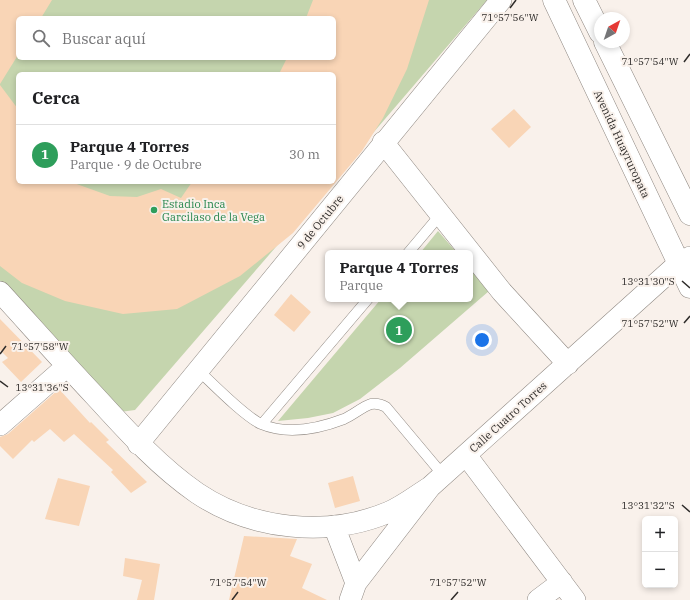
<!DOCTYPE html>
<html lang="es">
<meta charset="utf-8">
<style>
body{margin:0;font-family:"IBM Plex Serif",serif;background:#f6f6f6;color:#202124}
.controls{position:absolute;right:12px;bottom:12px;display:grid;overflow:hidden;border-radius:6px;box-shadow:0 2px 6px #0003}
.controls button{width:36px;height:36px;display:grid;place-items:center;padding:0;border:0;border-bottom:1px solid #e0e0e0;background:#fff;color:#202124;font:20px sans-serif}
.compass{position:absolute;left:594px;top:12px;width:36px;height:36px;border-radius:50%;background:#fff;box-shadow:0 2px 6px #0003;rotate:40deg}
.you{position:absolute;left:482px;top:340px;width:14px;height:14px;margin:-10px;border:3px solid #fff;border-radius:50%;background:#1a73e8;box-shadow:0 0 0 6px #1a73e833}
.badge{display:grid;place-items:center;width:26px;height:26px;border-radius:50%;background:#1a73e8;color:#fff;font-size:13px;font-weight:700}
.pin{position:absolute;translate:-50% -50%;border:2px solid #fff;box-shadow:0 1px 4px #0006}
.popup{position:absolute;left:325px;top:250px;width:148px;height:52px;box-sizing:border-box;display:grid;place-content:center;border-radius:6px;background:#fff;filter:drop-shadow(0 1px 3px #0005);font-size:13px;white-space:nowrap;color:#757577}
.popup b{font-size:15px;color:#202124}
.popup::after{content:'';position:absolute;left:50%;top:100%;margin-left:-8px;border:8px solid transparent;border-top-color:#fff}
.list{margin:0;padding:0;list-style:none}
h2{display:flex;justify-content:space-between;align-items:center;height:52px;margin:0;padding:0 16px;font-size:17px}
h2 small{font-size:13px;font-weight:400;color:#757577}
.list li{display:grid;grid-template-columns:26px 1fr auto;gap:12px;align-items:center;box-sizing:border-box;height:60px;padding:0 16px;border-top:1px solid #e0e0e0}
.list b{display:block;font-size:15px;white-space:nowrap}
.list p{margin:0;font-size:13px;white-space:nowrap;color:#757577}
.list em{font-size:13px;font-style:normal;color:#757577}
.icon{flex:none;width:22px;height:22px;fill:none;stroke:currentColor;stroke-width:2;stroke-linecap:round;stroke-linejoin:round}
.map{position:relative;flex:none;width:690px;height:600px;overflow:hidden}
.search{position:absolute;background:#fff;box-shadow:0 2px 6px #0003;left:16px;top:16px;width:320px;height:44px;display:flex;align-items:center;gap:10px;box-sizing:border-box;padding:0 14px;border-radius:6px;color:#757577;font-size:15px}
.panel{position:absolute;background:#fff;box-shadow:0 2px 6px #0003;left:16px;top:72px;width:320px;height:112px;border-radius:6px}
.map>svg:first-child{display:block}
.green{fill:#c5d5ae;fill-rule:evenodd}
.building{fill:#f9d5b6}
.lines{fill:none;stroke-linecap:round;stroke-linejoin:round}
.service-casing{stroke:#8f8882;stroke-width:11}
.minor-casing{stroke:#8f8882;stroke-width:22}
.secondary-casing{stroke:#8f8882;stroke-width:23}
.service{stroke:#fff;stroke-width:10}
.minor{stroke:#fff;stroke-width:21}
.secondary{stroke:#fff;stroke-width:22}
.ticks{fill:none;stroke:#2f2c2a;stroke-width:1.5}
.leisure-dot{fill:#2e9e5b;stroke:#f9f1eb;stroke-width:1.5}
.labels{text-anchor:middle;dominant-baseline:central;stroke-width:4;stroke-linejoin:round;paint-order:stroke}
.street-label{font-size:11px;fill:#2f2c2a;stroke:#f9f1eb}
.leisure-label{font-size:11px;fill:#27864d;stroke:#f9f1eb;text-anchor:start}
.ticks-label{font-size:10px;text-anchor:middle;fill:#2f2c2a;stroke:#f9f1eb;stroke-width:4;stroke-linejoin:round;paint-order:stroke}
</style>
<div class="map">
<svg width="690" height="600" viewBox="0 0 690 600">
<rect width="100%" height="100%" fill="#f9f1eb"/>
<path class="green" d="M0,0H487L373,133L334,74H18V182H332L135,410L120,412L0,286ZM18,18H334V58H18Z
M438,231L457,253H420Z
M470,269L489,291L400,368L360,399L333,413L308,418L278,421L381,299H470Z"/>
<path class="building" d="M0,0H52L41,18H18V55L0,84Z
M313,0H429L407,69L383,118L362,151L293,233L240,276L177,309L123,314L65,301L22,283L0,266V85L18,109V182H71L110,196L137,197L161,189L181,198L192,182H334V74H279L287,58H334V18H306Z
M514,109L531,127L509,148L491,129Z
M291,294L311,312L294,332L274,315Z
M0,319L42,362L21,382L2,362L8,358L0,350Z
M59,389L90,423L91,422L109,440L106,442L147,482L131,493L111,472L113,470L74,434L64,442L50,429L34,442L32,440L13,459L0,446V437L8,434Z
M353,476L360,501L335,508L328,483Z
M58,478L90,486L79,526L45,519Z
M244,536L297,539L290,556L312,564L302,588L327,600H229Z
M125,558L160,564L154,600H137L142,580L123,576Z"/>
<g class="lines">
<defs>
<path id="service" d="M408,253L440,215
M198,370C213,384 244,416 261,424C287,435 318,429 344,419C353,415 362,407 371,404C377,403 381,404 386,407L443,475
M262,424L368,299"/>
<path id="minor" d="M383,142L502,292L568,364
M0,292C31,326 62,361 94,395C126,430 158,466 197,493C252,530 328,538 389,512C403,506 417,495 430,487
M0,425L67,366
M138,444L501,0
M466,455L575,600
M334,526L356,583
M350,600L356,583L430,487L678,264L690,257
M538,600L562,582"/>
<path id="secondary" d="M554,0L690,287
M584,0L600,32
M605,42L690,214"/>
</defs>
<use href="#service" class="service-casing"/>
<use href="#minor" class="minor-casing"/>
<use href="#secondary" class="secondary-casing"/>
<use href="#service" class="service"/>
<use href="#minor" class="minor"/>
<use href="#secondary" class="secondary"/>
</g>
<path class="ticks" d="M510,8L516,0M684,62L690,54M682,281L690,288M684,323L690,316M0,354L6,346M0,381L8,387M682,505L690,512M232,600L238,592M451,600L458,592"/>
<circle class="leisure-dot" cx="154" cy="210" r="4"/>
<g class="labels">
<g class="street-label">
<text transform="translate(622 144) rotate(65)">Avenida Huayruropata</text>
<text transform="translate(320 222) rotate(-51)">9 de Octubre</text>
<text transform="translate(508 417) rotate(-42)">Calle Cuatro Torres</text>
</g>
<g class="leisure-label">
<text x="162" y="204">Estadio Inca<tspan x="162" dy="13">Garcilaso de la Vega</tspan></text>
</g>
</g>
<g class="ticks-label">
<text x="510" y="21">71°57'56"W</text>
<text x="650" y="65">71°57'54"W</text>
<text x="648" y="285">13°31'30"S</text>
<text x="650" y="327">71°57'52"W</text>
<text x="40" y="350">71°57'58"W</text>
<text x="42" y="391">13°31'36"S</text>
<text x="648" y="509">13°31'32"S</text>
<text x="238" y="586">71°57'54"W</text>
<text x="458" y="586">71°57'52"W</text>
</g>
</svg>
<div class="controls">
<button>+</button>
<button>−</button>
</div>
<svg class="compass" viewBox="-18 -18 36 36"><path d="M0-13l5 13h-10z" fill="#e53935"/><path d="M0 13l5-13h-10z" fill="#757577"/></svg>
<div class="you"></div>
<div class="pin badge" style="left:399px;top:330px;background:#2e9e5b">1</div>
<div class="popup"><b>Parque 4 Torres</b>Parque</div>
<div class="search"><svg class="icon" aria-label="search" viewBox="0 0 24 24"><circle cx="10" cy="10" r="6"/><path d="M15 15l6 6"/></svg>Buscar aquí</div>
<section class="panel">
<h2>Cerca<small></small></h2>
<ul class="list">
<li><span class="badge" style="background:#2e9e5b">1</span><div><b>Parque 4 Torres</b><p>Parque · 9 de Octubre</p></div><em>30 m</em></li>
</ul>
</section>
</div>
